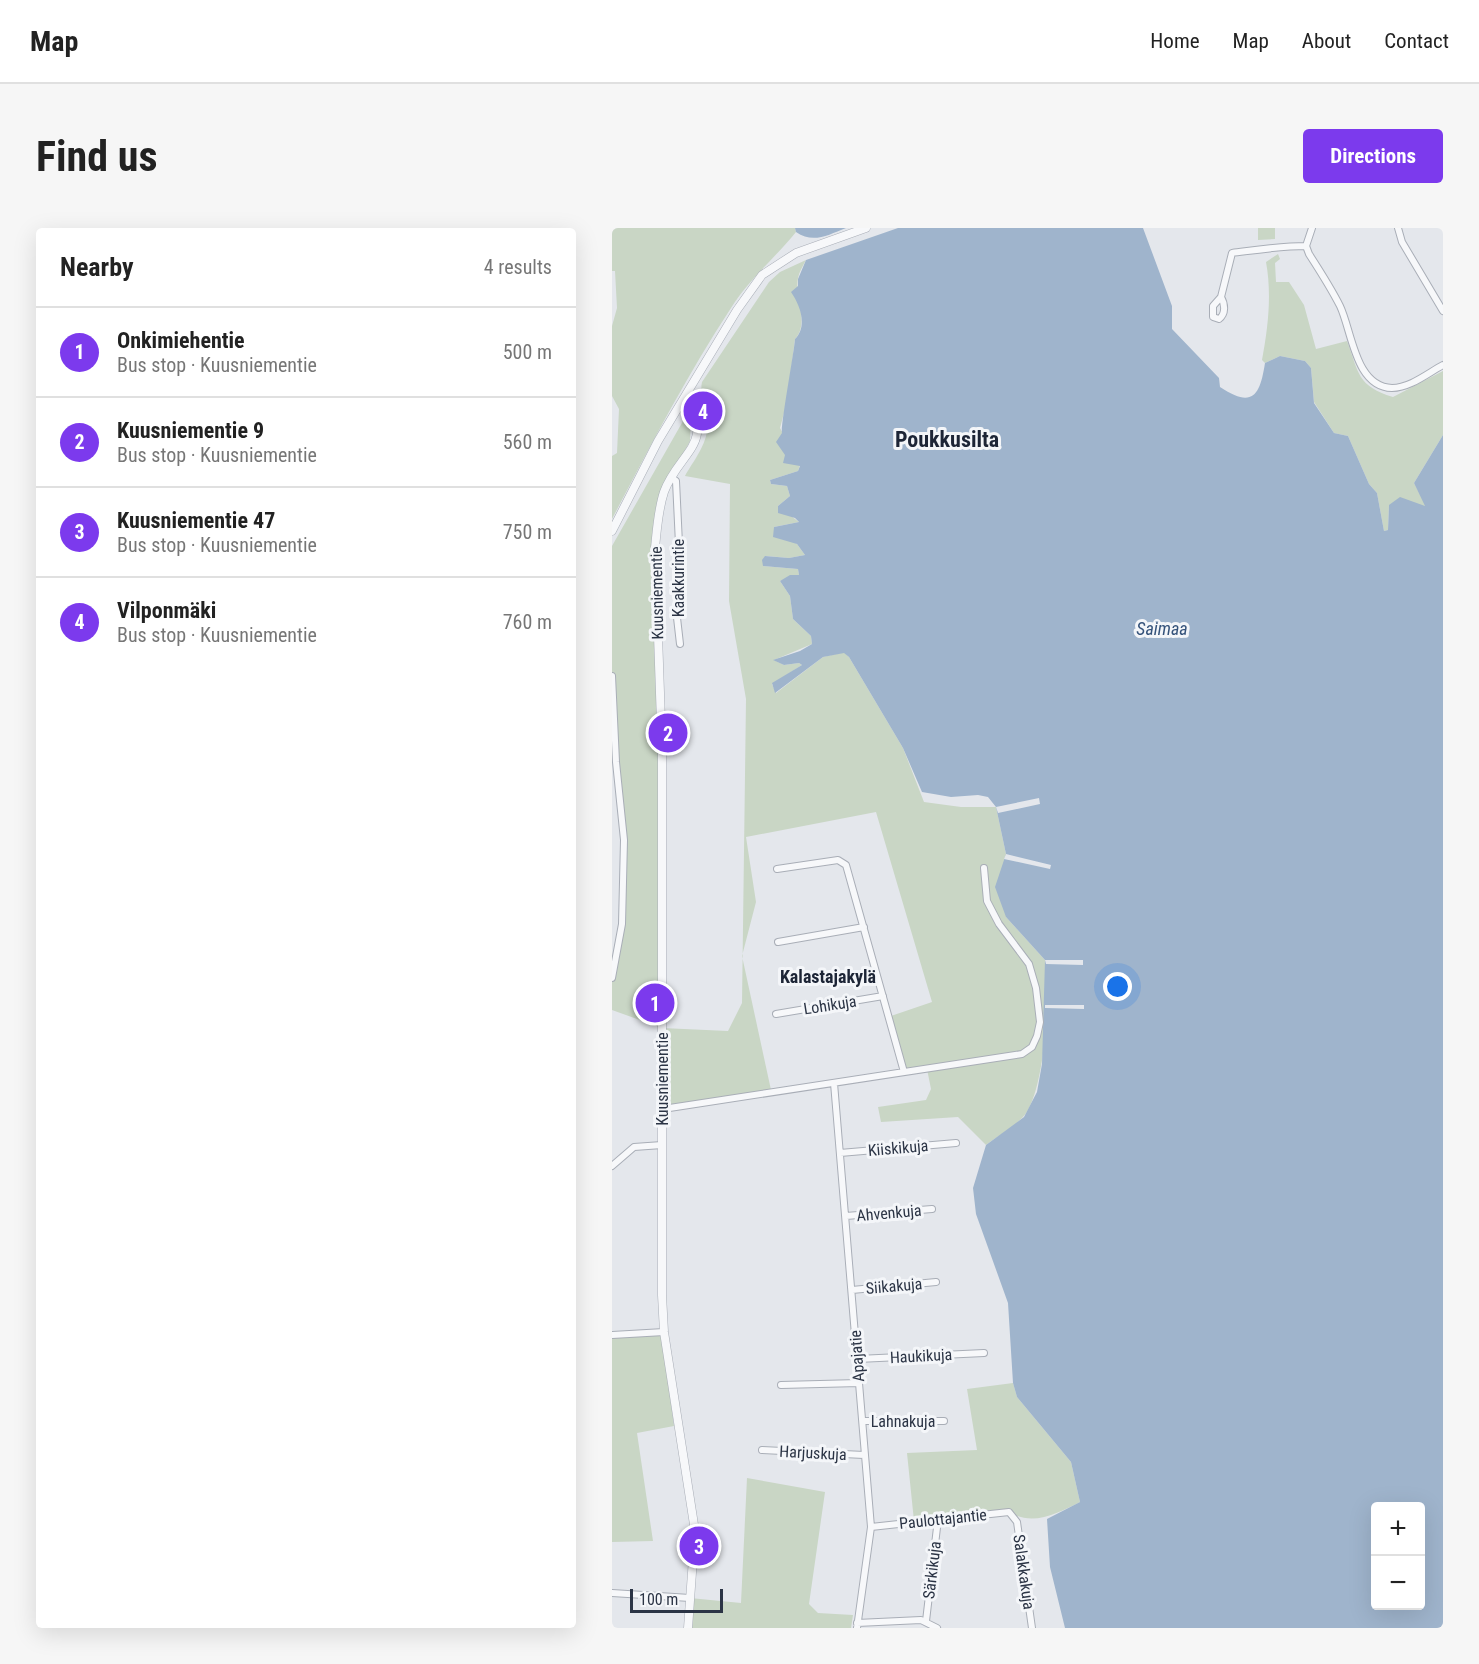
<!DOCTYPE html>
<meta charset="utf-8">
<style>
body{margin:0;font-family:"Roboto Condensed",sans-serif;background:#f6f6f6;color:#222}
.controls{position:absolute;right:18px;bottom:18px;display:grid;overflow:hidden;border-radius:6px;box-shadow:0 6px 24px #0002}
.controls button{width:54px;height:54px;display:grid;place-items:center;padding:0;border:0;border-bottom:2px solid #e0e0e0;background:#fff;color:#222;font:30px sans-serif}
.scale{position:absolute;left:18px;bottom:15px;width:93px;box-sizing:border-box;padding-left:6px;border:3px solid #2b3445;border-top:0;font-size:16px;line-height:21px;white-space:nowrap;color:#2b3445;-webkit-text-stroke:4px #f4f6f9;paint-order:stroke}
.you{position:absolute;left:506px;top:759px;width:21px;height:21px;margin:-15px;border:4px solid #fff;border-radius:50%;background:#1a73e8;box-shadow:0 0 0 9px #1a73e833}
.badge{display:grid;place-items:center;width:39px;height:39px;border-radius:50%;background:#7c3aed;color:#fff;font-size:20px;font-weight:700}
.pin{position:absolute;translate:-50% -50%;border:3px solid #fff;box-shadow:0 2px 6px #0006}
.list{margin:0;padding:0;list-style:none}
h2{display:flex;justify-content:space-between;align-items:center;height:78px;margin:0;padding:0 24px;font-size:26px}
h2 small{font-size:20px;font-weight:400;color:#767676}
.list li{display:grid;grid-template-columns:39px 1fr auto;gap:18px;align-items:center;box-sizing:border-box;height:90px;padding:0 24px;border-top:2px solid #e0e0e0}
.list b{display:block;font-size:22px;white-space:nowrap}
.list p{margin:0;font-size:20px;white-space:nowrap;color:#767676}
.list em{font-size:20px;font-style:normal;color:#767676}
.map{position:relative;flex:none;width:831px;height:1400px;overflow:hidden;border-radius:6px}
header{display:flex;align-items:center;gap:36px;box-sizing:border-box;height:84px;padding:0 30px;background:#fff;border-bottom:2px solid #e0e0e0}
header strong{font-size:28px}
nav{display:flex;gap:33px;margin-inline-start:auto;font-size:21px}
.intro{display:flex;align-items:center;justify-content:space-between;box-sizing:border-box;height:144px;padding:0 36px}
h1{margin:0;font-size:42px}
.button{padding:15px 27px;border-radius:6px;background:#7c3aed;color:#fff;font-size:21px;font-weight:700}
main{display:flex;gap:36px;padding:0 36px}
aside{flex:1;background:#fff;border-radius:6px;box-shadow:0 6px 24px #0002}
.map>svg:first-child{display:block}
.green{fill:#c9d6c5}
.water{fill:#9fb4cc;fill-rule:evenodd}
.pier{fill:#e4e7ec}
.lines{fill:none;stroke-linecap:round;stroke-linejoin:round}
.minor-casing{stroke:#a9aeb7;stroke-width:8}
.tertiary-casing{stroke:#a9aeb7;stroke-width:9}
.minor{stroke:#f7f8fa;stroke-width:6}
.tertiary{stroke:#f7f8fa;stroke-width:8}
.labels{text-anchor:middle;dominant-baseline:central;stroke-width:6;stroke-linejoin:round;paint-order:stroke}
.street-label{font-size:16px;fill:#2b3445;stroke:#f4f6f9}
.water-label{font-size:18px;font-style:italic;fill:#34527a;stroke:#f4f6f9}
.neighbourhood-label{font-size:18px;font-weight:bold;fill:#1d2536;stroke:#f4f6f9}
.district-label{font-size:22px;font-weight:bold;fill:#1d2536;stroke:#f4f6f9}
</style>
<header>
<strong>Map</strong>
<nav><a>Home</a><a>Map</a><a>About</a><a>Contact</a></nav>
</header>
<div class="intro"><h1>Find us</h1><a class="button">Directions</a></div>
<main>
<aside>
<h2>Nearby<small>4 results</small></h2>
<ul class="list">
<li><span class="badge">1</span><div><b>Onkimiehentie</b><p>Bus stop · Kuusniementie</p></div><em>500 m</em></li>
<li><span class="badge">2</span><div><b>Kuusniementie 9</b><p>Bus stop · Kuusniementie</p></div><em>560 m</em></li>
<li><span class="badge">3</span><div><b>Kuusniementie 47</b><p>Bus stop · Kuusniementie</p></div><em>750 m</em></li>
<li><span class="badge">4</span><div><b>Vilponmäki</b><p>Bus stop · Kuusniementie</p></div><em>760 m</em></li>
</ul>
</aside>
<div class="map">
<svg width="831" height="1400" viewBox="0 0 831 1400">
<rect width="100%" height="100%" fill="#e4e7ec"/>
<path class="green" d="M0,0H183L184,4C163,30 137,51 119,80C75,147 37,220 0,291V228L5,225L7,181L0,168V98L5,80L3,43H0Z
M646,0H663V11L646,12Z
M666,26L668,31L663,35L664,54H677L692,77L704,121L735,113C747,145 745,158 781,169L831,143V207L802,255L814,278L777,277L776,302L772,303L765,265L757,256L736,208L722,205L702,174L699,140L693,133L668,128L653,135L650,132C656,100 660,66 654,34Z
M194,32C191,38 187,44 186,50C182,69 198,95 183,111L175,174L168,200L188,237L186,243L158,252L159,256L175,258L178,268L166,278L187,294L162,299L185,316L193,327L177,330L154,328L151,338L186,341L187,347L168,353L178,368L181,391L199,408L200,416L162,432L172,437L187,435L190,437L160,456L164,465L211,429L232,424L237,429L291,520L312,574L349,579H384L394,626V689L433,732C439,763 433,866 411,889C401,900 385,908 374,917L346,889L269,894L266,879L314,872L319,861L315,841L292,844L276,789L320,774L264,584L134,609L144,674L130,728L159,862L51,881L50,800L0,782V750L10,696L12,612L0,448V318L75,186L79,187L78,213L48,268L43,319L50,800L116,803L130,775L134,471L117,373L118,256L73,248C82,232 97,214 95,196C94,180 87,169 90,154L157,54L168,44Z
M50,1106L62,1198L25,1205L41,1313L0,1314V1107Z
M401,1155L405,1169L459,1234L468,1274C446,1285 421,1299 397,1284L302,1293L295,1225L365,1222L355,1161Z
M135,1250L213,1264L197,1376L206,1385L241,1387L239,1400H76L78,1370L129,1375Z"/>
<path class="water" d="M183,0H234C216,7 201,16 184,4Z
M286,0H531L560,78V101L607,150L608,159C641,181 648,167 653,135L668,128L693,133L699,140L702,175L722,205L736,208L757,256L765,265L772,303L776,302L777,277L788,269L813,278L802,255L831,207V1400H453L438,1339L435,1291L468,1274L459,1234L405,1169L401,1155L396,1075L364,986L361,960L374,917L412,889L425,864L430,836L433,732L394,689L383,659L394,626L384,579L376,569L366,567L339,569L310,564L291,520L237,429L232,425L211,429L163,465L160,455L190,437L187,435L172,437L161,432L188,423L200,416L199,408L181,391L178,368L168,353L178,347H187L186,341L151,338L150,332L153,328L177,330L193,327L185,316L161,309L162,299L187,294L183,290L166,285V278L178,268L175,258L159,256L158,252L186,243L188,238L171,235L173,227L164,214L170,205C168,200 182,125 183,111C196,98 188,77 179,64L186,58V51L194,32ZM764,1278H808V1378H764Z"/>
<path class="pier" d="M427,570L428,576L386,585L384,579Z
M394,626L439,637L438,641L392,631Z
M433,732H471V737L434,736Z
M433,777H472V781L433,780Z"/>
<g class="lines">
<defs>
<path id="minor" d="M700,0L694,18L697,26C708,43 719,60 728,78C740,103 743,159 780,160C798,160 816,145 831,137
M786,0L790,14L831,83
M609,69C613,76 614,86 607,91L601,89V78L609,69L620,25C644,22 669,18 694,18
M60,250L64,253L69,358L64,381L68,416
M0,448L4,534L12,612L10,696L0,750
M165,641L226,632L234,637L292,844
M166,714L252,699
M164,786L271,768
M222,855L259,1299L245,1400
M51,881L410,826L420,819L425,808L428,794L424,760L417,736L387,696L375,673L372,640
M228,925L344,915
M0,938L22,919L50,917
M234,988L320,981
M240,1062L324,1054
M0,1107L52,1104
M246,1131L372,1125
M169,1157L247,1155
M251,1193H332
M150,1222L252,1227
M259,1299L397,1284L405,1294L420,1400
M0,1365L78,1370
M314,1393L326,1291
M245,1395L309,1392L325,1400"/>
<path id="tertiary" d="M72,171C106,214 66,225 52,264C46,282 45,301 43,320L50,523V1067L52,1104L83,1303L76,1400
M0,303L46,213L125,82L150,47L184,25L254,0"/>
</defs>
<use href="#minor" class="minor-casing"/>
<use href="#tertiary" class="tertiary-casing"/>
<use href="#minor" class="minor"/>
<use href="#tertiary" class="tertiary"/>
</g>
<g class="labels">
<g class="street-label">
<text transform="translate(66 350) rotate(-90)">Kaakkurintie</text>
<text transform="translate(45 365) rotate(-91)">Kuusniementie</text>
<text transform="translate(218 777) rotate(-9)">Lohikuja</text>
<text transform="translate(50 851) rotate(-90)">Kuusniementie</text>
<text transform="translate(286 920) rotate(-5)">Kiiskikuja</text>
<text transform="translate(277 985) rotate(-5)">Ahvenkuja</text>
<text transform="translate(282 1058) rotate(-5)">Siikakuja</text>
<text transform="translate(245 1128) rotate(-94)">Apajatie</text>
<text transform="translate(309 1128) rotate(-3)">Haukikuja</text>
<text x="291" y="1193">Lahnakuja</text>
<text transform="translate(201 1225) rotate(3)">Harjuskuja</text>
<text transform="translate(331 1291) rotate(-6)">Paulottajantie</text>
<text transform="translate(320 1342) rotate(-83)">Särkikuja</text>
<text transform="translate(412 1344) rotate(82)">Salakkakuja</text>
</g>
<g class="water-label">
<text x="550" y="400">Saimaa</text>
</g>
<g class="neighbourhood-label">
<text x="216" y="748">Kalastajakylä</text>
</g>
<g class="district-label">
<text x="335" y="211">Poukkusilta</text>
</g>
</g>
</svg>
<div class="controls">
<button>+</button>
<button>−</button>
</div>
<div class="scale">100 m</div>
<div class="you"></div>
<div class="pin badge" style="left:43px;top:775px">1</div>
<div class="pin badge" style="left:56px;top:505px">2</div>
<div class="pin badge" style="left:87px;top:1318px">3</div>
<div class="pin badge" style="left:91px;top:183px">4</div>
</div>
</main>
